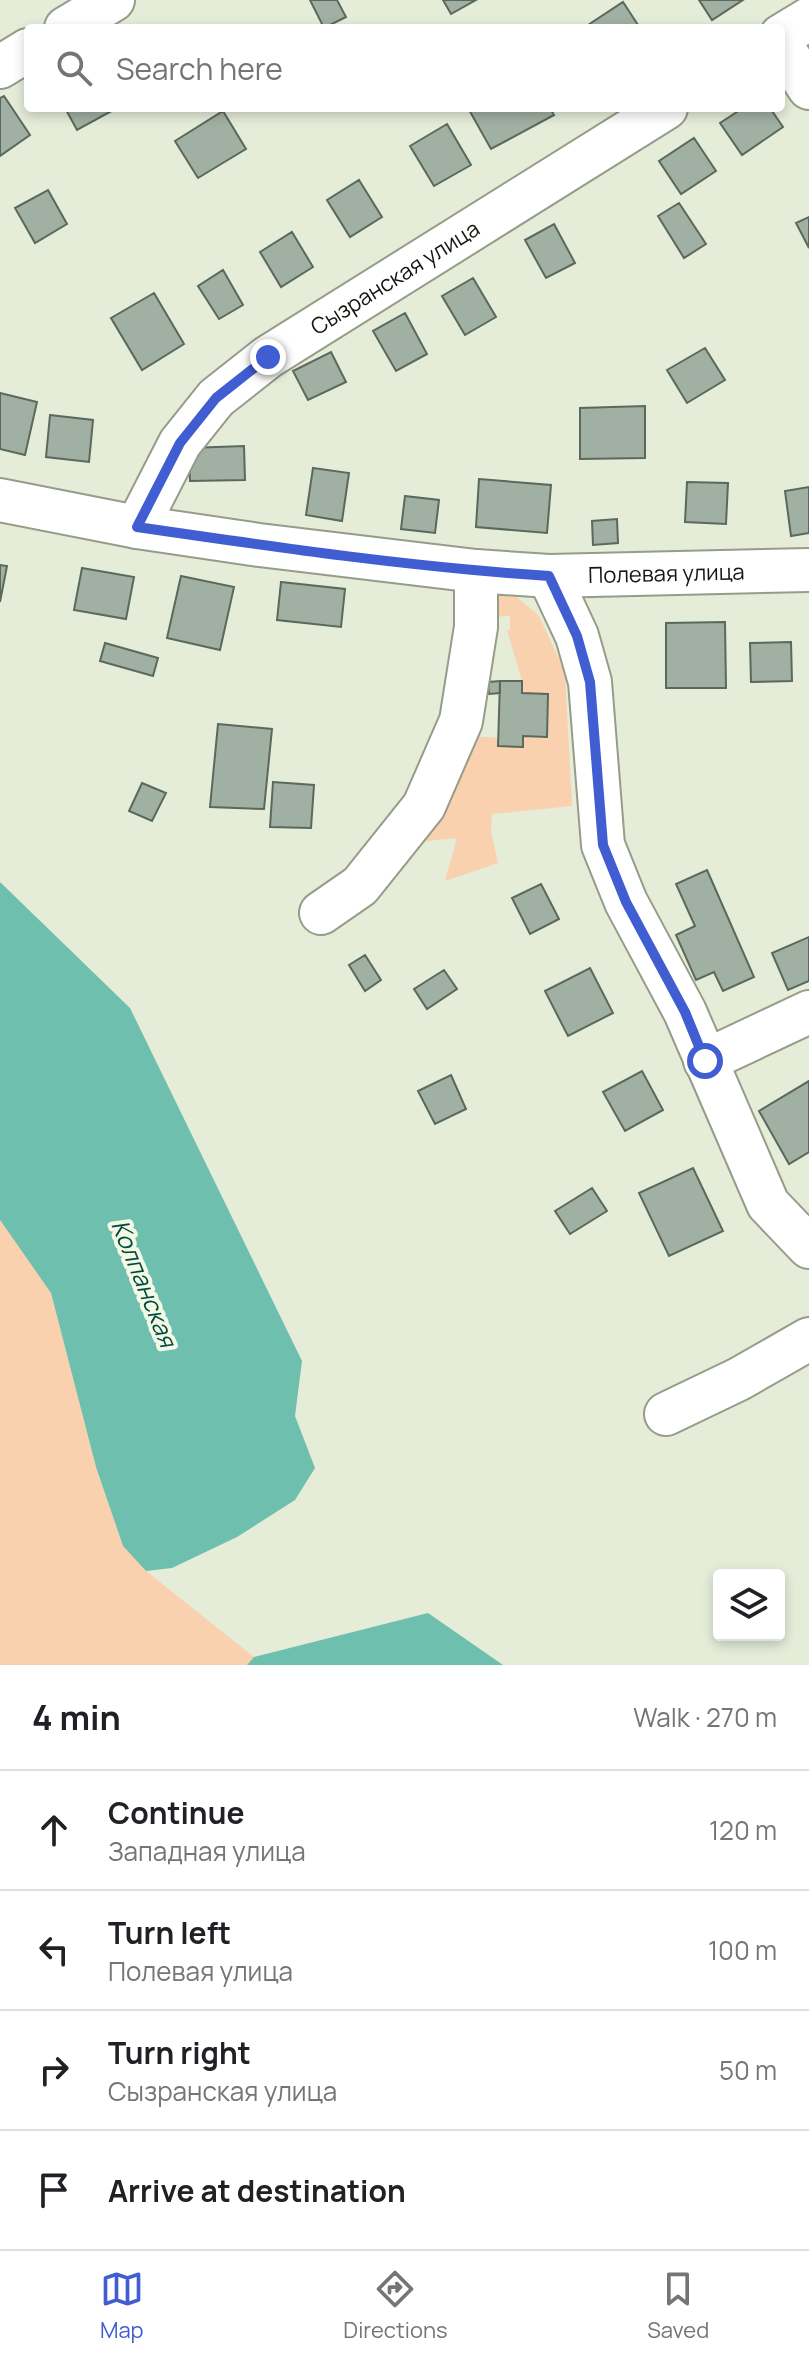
<!DOCTYPE html>
<meta charset="utf-8">
<style>
body{margin:0;font-family:Manrope,sans-serif;background:#f6f6f6;color:#202124}
.controls{position:absolute;right:24px;bottom:24px;display:grid;overflow:hidden;border-radius:8px;box-shadow:0 4px 12px #0003}
.controls button{width:72px;height:72px;display:grid;place-items:center;padding:0;border:0;border-bottom:2px solid #e0e0e0;background:#fff;color:#202124;font:40px sans-serif}
.stop{position:absolute;width:24px;height:24px;margin:-18px;border:6px solid #405ed1;border-radius:50%;background:#fff}
.stop.end{background:#405ed1;border-color:#fff;box-shadow:0 2px 8px #0008}
.list{margin:0;padding:0;list-style:none}
h2{display:flex;justify-content:space-between;align-items:center;height:104px;margin:0;padding:0 32px;font-size:34px}
h2 small{font-size:26px;font-weight:400;color:#757577}
.list li{display:grid;grid-template-columns:52px 1fr auto;gap:24px;align-items:center;box-sizing:border-box;height:120px;padding:0 32px;border-top:2px solid #e0e0e0}
.list b{display:block;font-size:30px;white-space:nowrap}
.list p{margin:0;font-size:26px;white-space:nowrap;color:#757577}
.list em{font-size:26px;font-style:normal;color:#757577}
.icon{flex:none;width:44px;height:44px;fill:none;stroke:currentColor;stroke-width:2;stroke-linecap:round;stroke-linejoin:round}
.map{position:relative;flex:none;width:809px;height:1665px;overflow:hidden}
.search{position:absolute;background:#fff;box-shadow:0 4px 12px #0003;left:24px;right:24px;top:24px;height:88px;display:flex;align-items:center;gap:20px;box-sizing:border-box;padding:0 28px;border-radius:8px;color:#757577;font-size:30px}
.sheet{height:584px;background:#fff}
nav{display:flex;justify-content:space-around;align-items:center;box-sizing:border-box;height:112px;border-top:2px solid #e0e0e0;background:#fff;font-size:22px;color:#757577}
nav a{display:grid;justify-items:center;gap:4px}
nav .on{color:#405ed1}
.map>svg:first-child{display:block}
.green{fill:#fad1af}
.water{fill:#6fbfaf}
.building{fill:#a0b0a2;stroke:#5a695d;stroke-width:2}
.lines{fill:none;stroke-linecap:round;stroke-linejoin:round}
.minor-casing{stroke:#969c89;stroke-width:46}
.minor{stroke:#fff;stroke-width:42}
.route{stroke:#405ed1;stroke-width:10}
.labels{text-anchor:middle;dominant-baseline:central;stroke-width:8;stroke-linejoin:round;paint-order:stroke}
.street-label{font-size:22px;fill:#151710;stroke:#f3f9e5}
.water-label{font-size:24px;font-style:italic;fill:#004b40;stroke:#f3f9e5}
</style>
<div class="map">
<svg width="809" height="1665" viewBox="0 0 809 1665">
<rect width="100%" height="100%" fill="#e5ecd8"/>
<path class="green" d="M506,588L539,616L565,672L572,806L492,814L491,832L498,863L445,881L457,838L416,842L470,736L499,738V746L523,747V736L546,737L547,694L522,693V681L507,630H510V616L491,617L496,597Z
M0,1220L51,1293L96,1467L123,1546L146,1571L254,1657L247,1665H0Z"/>
<path class="water" d="M0,882L130,1008L302,1361L295,1416L315,1468L295,1500L237,1537L172,1568L146,1571L123,1546L96,1467L51,1293L0,1220Z
M428,1613L503,1665H247L254,1657Z"/>
<path class="building" d="M310,0H337L346,17L324,28Z
M443,0H476L451,14Z
M699,0H743L712,20Z
M623,2L640,28H590L588,25Z
M4,96L30,135L0,156V98Z
M65,108H117L77,130Z
M468,108H550L554,115L491,149Z
M743,108H770L783,127L742,155L720,123Z
M223,111L246,149L198,178L175,141Z
M447,124L471,165L434,186L410,146Z
M694,138L716,171L681,194L659,161Z
M359,180L382,217L350,237L327,200Z
M48,190L67,224L35,243L15,208Z
M679,203L706,244L684,258L658,216Z
M809,217V248L796,223Z
M554,224L575,263L546,278L525,240Z
M292,232L313,267L281,287L260,252Z
M223,270L243,305L219,319L198,286Z
M473,278L496,317L465,335L442,296Z
M154,293L184,344L142,370L111,318Z
M405,313L427,354L396,371L373,331Z
M705,348L725,380L687,403L667,370Z
M331,352L346,382L308,400L293,371Z
M0,393L37,402L25,455L0,449Z
M645,406V458L580,459V408Z
M50,415L93,420L89,462L46,457Z
M244,446L245,480L190,481L189,448Z
M313,468L349,473L342,521L306,515Z
M479,479L551,485L547,533L476,527Z
M687,482L728,483L726,524L685,522Z
M809,487V533L791,536L785,491Z
M405,496L439,500L435,533L401,529Z
M617,519L618,543L593,545L592,521Z
M0,565L7,566L0,602Z
M82,568L134,577L126,619L74,610Z
M181,576L234,587L220,650L167,638Z
M281,582L345,589L341,627L277,620Z
M725,622L726,688H666V623Z
M791,642L792,681L751,682L750,643Z
M105,643L158,658L153,676L100,661Z
M500,681H522V693L548,694L547,737L523,736V747L498,746Z
M500,681V693L489,694L488,682Z
M218,724L272,729L264,809L210,807Z
M273,782L314,785L311,828L270,827Z
M142,783L166,793L152,821L129,811Z
M707,870L754,977L723,991L714,972L696,980L676,935L695,926L676,884Z
M541,884L559,919L530,934L512,898Z
M809,937V981L788,990L772,953Z
M365,955L381,980L365,991L349,965Z
M590,968L613,1013L568,1036L545,991Z
M444,970L457,989L427,1009L414,989Z
M642,1071L663,1110L625,1131L603,1092Z
M451,1075L466,1109L435,1124L418,1091Z
M809,1081V1152L789,1164L759,1111Z
M693,1168L723,1231L669,1256L639,1193Z
M592,1188L607,1211L570,1234L555,1211Z"/>
<g class="lines">
<defs>
<g id="minor">
<path d="M66,28L113,0"/>
<path d="M781,36L809,19"/>
<path d="M781,45L809,88"/>
<path d="M0,67L28,50"/>
<path id="s1" d="M0,500L137,527L259,545L476,571L549,576L809,570"/>
<path id="s2" d="M137,527L180,443L216,398L268,357L666,108"/>
<path d="M549,576L577,636L590,682L603,845L626,902L685,1012L768,1204L809,1247"/>
<path d="M321,913L360,886L424,806L461,721L476,627V571"/>
<path d="M705,1061L809,1012"/>
<path d="M666,1414L739,1379L809,1339"/>
</g>
</defs>
<use href="#minor" class="minor-casing"/>
<use href="#minor" class="minor"/>
</g>
<g class="lines">
<path class="route" d="M268,357L216,398L180,443L137,527C274,547 411,567 549,576L577,636L590,682L603,845L626,902L685,1012L705,1061"/>
</g>
<g class="labels">
<g class="street-label">
<text stroke="none"><textPath href="#s2" startOffset="368">Сызранская улица</textPath></text>
<text stroke="none"><textPath href="#s1" startOffset="672">Полевая улица</textPath></text>
</g>
<g class="water-label">
<text transform="translate(145 1283) rotate(68)">Колпанская</text>
</g>
</g>
</svg>
<div class="controls">
<button><svg class="icon" aria-label="layers" viewBox="0 0 24 24"><path d="M12 4l9 5-9 5-9-5zM3 14l9 5 9-5"/></svg></button>
</div>
<div class="stop" style="left:705px;top:1061px"></div>
<div class="stop end" style="left:268px;top:357px"></div>
<div class="search"><svg class="icon" aria-label="search" viewBox="0 0 24 24"><circle cx="10" cy="10" r="6"/><path d="M15 15l6 6"/></svg>Search here</div>
</div>
<section class="sheet">
<h2>4 min<small>Walk · 270 m</small></h2>
<ul class="list">
<li><svg class="icon" aria-label="ahead" viewBox="0 0 24 24"><path d="M12 20V5M6 11l6-6 6 6"/></svg><div><b>Continue</b><p>Западная улица</p></div><em>120 m</em></li>
<li><svg class="icon" aria-label="left" viewBox="0 0 24 24"><path d="M17 20v-9H6M10 6l-5 5 5 5"/></svg><div><b>Turn left</b><p>Полевая улица</p></div><em>100 m</em></li>
<li><svg class="icon" aria-label="right" viewBox="0 0 24 24"><path d="M7 20v-9h11M14 6l5 5-5 5"/></svg><div><b>Turn right</b><p>Сызранская улица</p></div><em>50 m</em></li>
<li><svg class="icon" aria-label="arrive" viewBox="0 0 24 24"><path d="M6 21V4h12l-3 4 3 4H6"/></svg><div><b>Arrive at destination</b></div></li>
</ul>
</section>
<nav>
<a class="on"><svg class="icon" aria-label="map" viewBox="0 0 24 24"><path d="M3 6l6-2 6 2 6-2v14l-6 2-6-2-6 2zM9 4v14M15 6v14"/></svg>Map</a>
<a><svg class="icon" aria-label="directions" viewBox="0 0 24 24"><path d="M12 3l9 9-9 9-9-9zM9 14v-3h6M13 9l2 2-2 2"/></svg>Directions</a>
<a><svg class="icon" aria-label="saved" viewBox="0 0 24 24"><path d="M7 4h10v16l-5-4-5 4z"/></svg>Saved</a>
</nav>
